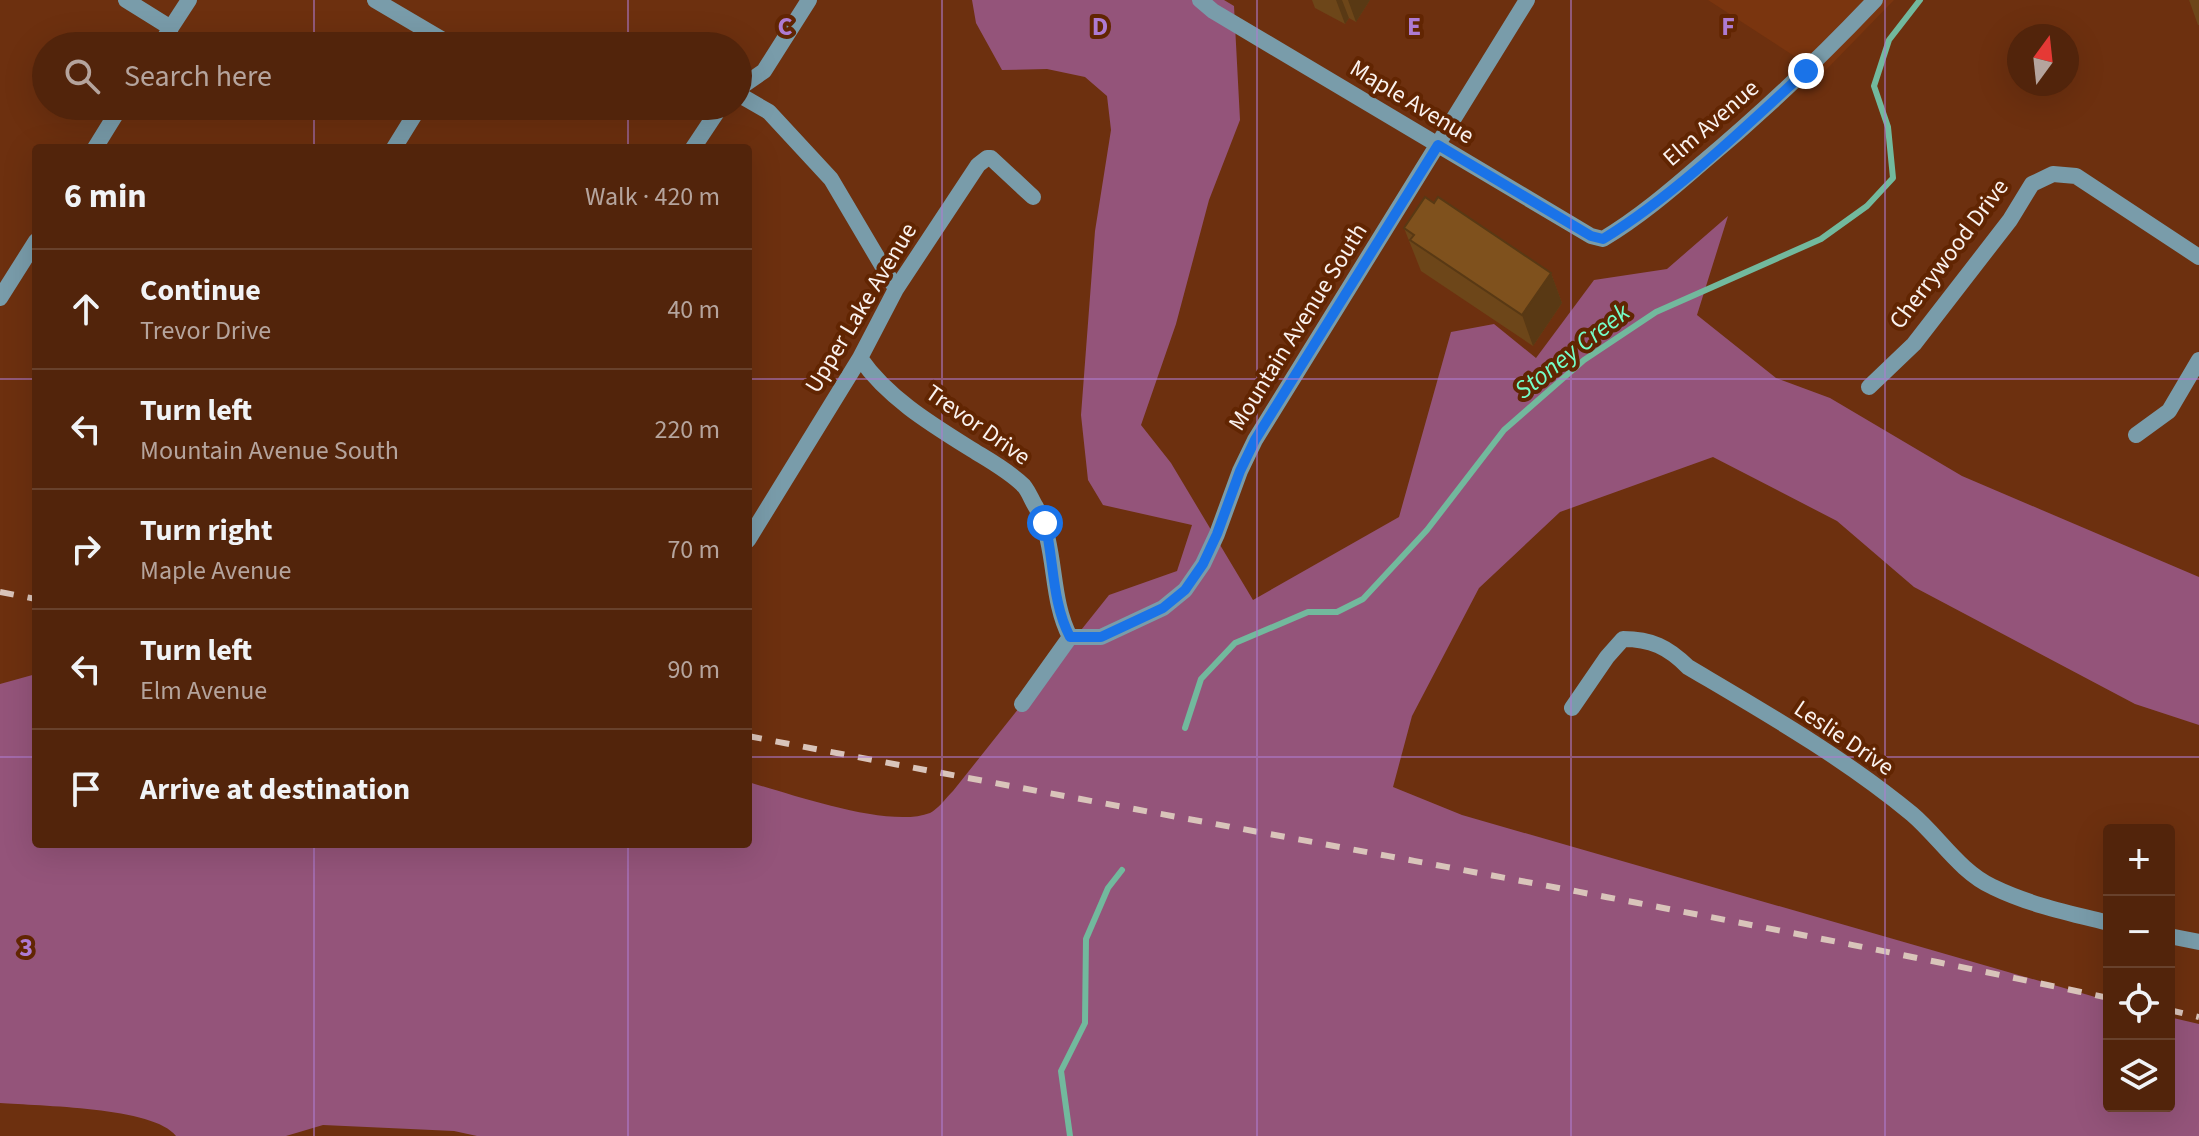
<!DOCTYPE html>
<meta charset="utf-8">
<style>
body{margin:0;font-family:"Source Sans 3",sans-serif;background:#582c14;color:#f1f3f6}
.controls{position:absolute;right:24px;bottom:24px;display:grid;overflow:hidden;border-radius:8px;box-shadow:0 8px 32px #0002}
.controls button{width:72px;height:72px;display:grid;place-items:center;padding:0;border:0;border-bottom:2px solid #68412c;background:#52240b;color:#f1f3f6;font:40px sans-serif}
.compass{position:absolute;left:2007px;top:24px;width:72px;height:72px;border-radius:50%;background:#52240b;box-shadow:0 8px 32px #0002;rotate:15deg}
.stop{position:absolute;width:24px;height:24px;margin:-18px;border:6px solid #1a73e8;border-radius:50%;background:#fff}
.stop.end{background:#1a73e8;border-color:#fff;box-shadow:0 2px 8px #0008}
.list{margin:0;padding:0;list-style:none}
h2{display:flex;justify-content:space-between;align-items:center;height:104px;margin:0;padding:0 32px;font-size:34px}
h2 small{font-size:26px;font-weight:400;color:#b5a49d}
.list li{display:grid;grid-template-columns:52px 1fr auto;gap:24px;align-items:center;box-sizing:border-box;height:120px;padding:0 32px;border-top:2px solid #68412c}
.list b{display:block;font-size:30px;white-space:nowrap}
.list p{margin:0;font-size:26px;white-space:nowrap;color:#b5a49d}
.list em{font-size:26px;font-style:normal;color:#b5a49d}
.icon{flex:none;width:44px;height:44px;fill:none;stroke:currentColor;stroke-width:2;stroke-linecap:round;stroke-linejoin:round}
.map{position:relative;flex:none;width:2199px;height:1136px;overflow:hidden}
.search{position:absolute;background:#52240b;box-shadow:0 8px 32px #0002;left:32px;top:32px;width:720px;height:88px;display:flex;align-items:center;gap:20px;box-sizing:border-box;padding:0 28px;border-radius:44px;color:#b5a49d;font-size:30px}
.panel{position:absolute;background:#52240b;box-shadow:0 8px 32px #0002;left:32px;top:144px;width:720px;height:704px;border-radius:8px}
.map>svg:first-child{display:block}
.built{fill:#7a350f}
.green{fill:#94547a}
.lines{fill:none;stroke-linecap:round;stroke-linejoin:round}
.stream{stroke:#72b99d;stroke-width:6}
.minor{stroke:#799caa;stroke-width:16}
.rail{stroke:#d9c4ba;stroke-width:6;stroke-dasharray:14 14;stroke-linecap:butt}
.wall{fill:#6d4619}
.shaded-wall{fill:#593914}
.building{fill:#7f511d;stroke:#593914;stroke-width:2}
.route{stroke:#1a73e8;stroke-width:10}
.grid{fill:none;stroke:#ae7bd2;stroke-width:2;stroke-opacity:0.55}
.labels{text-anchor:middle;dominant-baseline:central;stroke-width:8;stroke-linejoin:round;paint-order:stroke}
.street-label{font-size:24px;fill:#faf2ef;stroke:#612502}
.water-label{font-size:26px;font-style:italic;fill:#74fdc7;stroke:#612502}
.grid-label{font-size:26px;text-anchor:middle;font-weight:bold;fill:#ae7bd2;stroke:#612502;stroke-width:8;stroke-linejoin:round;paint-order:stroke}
</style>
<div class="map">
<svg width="2199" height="1136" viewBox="0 0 2199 1136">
<rect width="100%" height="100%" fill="#6d300f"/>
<path class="built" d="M1708,0H1894L1822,74Z"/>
<path class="green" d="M972,0H1224L1234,6L1240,120L1209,200L1176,324L1141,425L1171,463L1253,600L1399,517L1451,332L1494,324L1536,358L1594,280L1667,269L1728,216L1697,315L1776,378L1830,398L1962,476L2199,577V725L2135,704L1914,587L1837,521L1713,457L1560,512L1479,588L1412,716L1393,787L1462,815L2109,1001V1106H2169V1017L2199,1024V1136H477L454,1131L323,1125L286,1136H176C155,1107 38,1106 0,1103V684L36,674V844H748V782C791,794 889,829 930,813C938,809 946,798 953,791L1109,595L1177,571L1192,525L1103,505L1088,480L1081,415L1095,231L1111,130L1107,96L1085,77L1047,69L1002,70L976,23Z"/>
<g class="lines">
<path class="stream" d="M1185,728L1201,679L1235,643L1308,612H1337L1363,599L1427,530L1504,430L1584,360L1656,312L1821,239L1867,206L1893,178L1888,127L1874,86L1889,40L1920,0
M1070,1136L1061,1071L1085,1023L1086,939L1108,888L1122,870"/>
<path class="minor" d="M126,0L171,28
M375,0L453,46
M1200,0L1213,11L1591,236L1603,239C1638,218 1670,191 1701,164C1762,113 1820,58 1875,0
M159,46L189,0
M738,89L764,71L809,0
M738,94L769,112L831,179L896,289
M95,148L121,106
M394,148L420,106
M693,148L721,106
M0,298L36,241
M860,358C889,400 936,427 979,454C994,463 1011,473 1024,486C1029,492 1032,501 1036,507C1058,548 1049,597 1070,637
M1869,387L1914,344L2010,220L2032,184L2053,174L2076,176L2199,257
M2136,435L2169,411L2199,360
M748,540L860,358L896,289L978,165L987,158H991L1033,197
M1022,704L1070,637H1101L1163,608L1185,590L1203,564L1217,534L1240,471L1255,440L1527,0
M1572,708L1607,657L1623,639C1651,639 1668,647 1688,667C1764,712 1843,757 1912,814C1939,837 1960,872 1993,887C2030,905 2069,913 2109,923
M2169,936L2199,942"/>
<path class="rail" d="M0,592L36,599
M748,736C1201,824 1657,901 2109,998
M2169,1010L2199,1017"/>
</g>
<path class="wall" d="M1312,0H1370L1356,22L1349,18L1345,24L1315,8Z
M2189,0H2199V25H2198Z
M1404,228L1551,273L1562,303L1533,346L1421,271Z"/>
<path class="shaded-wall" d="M1336,0H1342L1349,18L1345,24Z
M1348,0H1370L1356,22Z
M1551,273L1562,303L1533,346L1522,315Z"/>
<path class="building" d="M1425,197L1434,203L1438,197L1551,273L1522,315L1410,240L1414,235L1404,228Z"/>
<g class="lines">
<path class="route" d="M1045,523C1054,561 1052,603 1070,637H1101L1163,608L1185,590L1203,564L1217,534L1240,471L1255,440L1438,145L1591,236L1603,239C1675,195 1744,128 1806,71"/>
</g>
<path class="grid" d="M314,0V46M628,0V46M942,0V1136M1257,0V1136M1571,0V1136M1885,0V1136M314,106V148M628,106V148M0,379H36M748,379H2199M0,757H36M748,757H2199M314,844V1136M628,844V1136"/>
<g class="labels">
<g class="street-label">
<text transform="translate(1412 102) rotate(31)">Maple Avenue</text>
<text transform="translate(1711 123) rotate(-41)">Elm Avenue</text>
<text transform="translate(1949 254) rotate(-53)">Cherrywood Drive</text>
<text transform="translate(861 308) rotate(-59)">Upper Lake Avenue</text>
<text transform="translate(1298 327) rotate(-58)">Mountain Avenue South</text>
<text transform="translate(978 425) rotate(35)">Trevor Drive</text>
<text transform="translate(1844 738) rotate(34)">Leslie Drive</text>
</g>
<g class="water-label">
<text transform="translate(1572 351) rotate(-38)">Stoney Creek</text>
</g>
</g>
<g class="grid-label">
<text x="785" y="35">C</text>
<text x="1100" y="35">D</text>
<text x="1414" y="35">E</text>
<text x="1728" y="35">F</text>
<text x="26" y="956">3</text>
</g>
</svg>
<div class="controls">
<button>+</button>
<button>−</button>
<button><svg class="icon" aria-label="locate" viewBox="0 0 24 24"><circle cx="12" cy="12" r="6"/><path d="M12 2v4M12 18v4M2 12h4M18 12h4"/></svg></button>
<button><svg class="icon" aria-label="layers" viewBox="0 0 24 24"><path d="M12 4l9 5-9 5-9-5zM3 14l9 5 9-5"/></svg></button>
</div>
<svg class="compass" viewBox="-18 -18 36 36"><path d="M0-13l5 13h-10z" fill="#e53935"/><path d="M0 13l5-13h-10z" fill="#b5a49d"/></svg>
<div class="stop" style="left:1045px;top:523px"></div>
<div class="stop end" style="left:1806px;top:71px"></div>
<div class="search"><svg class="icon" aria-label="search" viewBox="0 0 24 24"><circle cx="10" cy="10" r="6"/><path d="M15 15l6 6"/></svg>Search here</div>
<section class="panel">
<h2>6 min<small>Walk · 420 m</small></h2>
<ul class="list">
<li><svg class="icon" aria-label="ahead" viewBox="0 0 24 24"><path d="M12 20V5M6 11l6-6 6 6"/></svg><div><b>Continue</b><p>Trevor Drive</p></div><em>40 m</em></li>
<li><svg class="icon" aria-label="left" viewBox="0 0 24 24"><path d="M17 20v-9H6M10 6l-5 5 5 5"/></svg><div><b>Turn left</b><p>Mountain Avenue South</p></div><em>220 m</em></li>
<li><svg class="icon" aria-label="right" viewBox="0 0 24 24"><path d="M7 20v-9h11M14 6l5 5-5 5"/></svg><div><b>Turn right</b><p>Maple Avenue</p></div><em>70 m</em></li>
<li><svg class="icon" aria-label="left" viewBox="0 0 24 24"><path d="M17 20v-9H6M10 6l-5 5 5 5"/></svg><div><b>Turn left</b><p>Elm Avenue</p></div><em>90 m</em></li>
<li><svg class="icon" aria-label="arrive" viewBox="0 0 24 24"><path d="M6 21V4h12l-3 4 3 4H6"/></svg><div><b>Arrive at destination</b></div></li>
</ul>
</section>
</div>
